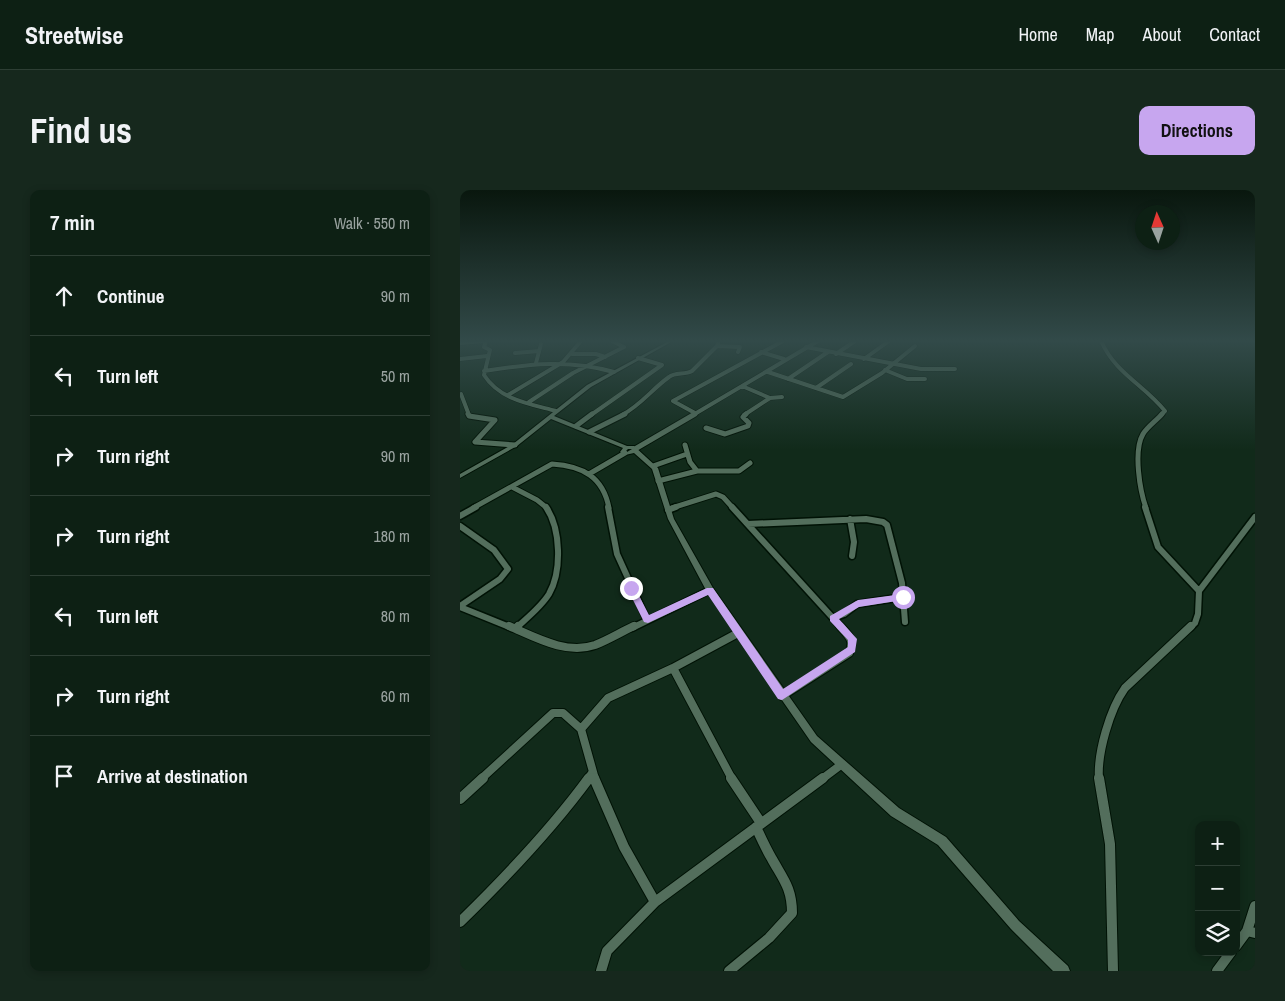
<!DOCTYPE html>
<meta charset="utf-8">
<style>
body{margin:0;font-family:"Archivo Narrow",sans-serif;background:#16281d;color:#f1f3f6}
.controls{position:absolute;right:15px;bottom:15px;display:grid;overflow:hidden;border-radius:10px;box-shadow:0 2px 8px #0003}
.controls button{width:45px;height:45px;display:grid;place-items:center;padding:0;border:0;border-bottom:1px solid #2d3e34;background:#0d2014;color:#f1f3f6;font:25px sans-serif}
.compass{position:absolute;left:675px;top:15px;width:45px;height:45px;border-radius:50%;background:#0d2014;box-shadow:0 2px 8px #0003;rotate:357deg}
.stop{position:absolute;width:15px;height:15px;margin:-11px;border:4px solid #c7a6ef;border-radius:50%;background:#fff}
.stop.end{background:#c7a6ef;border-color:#fff;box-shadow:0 1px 5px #0008}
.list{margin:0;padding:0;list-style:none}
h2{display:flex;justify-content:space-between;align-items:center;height:65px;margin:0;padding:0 20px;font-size:21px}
h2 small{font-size:16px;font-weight:400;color:#9aa3a0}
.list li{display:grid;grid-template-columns:32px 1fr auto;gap:15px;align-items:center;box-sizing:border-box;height:80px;padding:0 20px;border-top:1px solid #2d3e34}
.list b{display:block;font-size:19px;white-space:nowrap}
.list em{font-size:16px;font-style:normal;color:#9aa3a0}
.icon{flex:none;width:28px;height:28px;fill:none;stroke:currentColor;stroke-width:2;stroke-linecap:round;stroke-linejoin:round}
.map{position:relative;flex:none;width:795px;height:781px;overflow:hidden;border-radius:10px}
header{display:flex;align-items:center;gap:30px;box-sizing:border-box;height:70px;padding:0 25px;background:#0d2014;border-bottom:1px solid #2d3e34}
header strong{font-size:24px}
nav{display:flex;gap:28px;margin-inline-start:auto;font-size:18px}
.intro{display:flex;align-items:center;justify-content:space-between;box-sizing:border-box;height:120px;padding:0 30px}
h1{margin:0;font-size:35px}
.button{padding:12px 22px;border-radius:10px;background:#c7a6ef;color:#111;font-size:18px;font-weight:700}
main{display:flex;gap:30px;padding:0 30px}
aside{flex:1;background:#0d2014;border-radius:10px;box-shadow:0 2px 8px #0003}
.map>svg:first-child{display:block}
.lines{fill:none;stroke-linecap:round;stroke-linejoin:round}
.minor-far4-casing{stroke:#001205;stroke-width:5}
.minor-far3-casing{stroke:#001205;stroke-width:7}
.minor-far2-casing{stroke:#001205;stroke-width:9}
.minor-far1-casing{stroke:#001205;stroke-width:10}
.minor-casing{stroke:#001205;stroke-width:12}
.tertiary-casing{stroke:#001205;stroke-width:2}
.minor-far4{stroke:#536e5c;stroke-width:4}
.minor-far3{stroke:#536e5c;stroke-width:5}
.minor-far2{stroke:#536e5c;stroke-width:6}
.minor-far1{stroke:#536e5c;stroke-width:8}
.minor{stroke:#536e5c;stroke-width:10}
.tertiary{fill:#536e5c;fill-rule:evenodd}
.route{fill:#c7a6ef}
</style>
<header>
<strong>Streetwise</strong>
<nav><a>Home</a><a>Map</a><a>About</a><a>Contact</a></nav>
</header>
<div class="intro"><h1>Find us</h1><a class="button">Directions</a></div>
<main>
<aside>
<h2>7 min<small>Walk · 550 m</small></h2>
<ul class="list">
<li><svg class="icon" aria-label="ahead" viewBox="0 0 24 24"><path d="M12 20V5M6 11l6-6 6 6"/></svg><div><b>Continue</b></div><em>90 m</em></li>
<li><svg class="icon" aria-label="left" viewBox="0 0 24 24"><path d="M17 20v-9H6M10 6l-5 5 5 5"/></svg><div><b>Turn left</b></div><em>50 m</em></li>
<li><svg class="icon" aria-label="right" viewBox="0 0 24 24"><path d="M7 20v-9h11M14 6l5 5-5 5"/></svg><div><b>Turn right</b></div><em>90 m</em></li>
<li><svg class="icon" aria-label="right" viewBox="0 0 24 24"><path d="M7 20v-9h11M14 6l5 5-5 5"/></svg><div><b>Turn right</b></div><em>180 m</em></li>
<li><svg class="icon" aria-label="left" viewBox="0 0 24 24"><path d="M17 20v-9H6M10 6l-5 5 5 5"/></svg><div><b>Turn left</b></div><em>80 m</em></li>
<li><svg class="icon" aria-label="right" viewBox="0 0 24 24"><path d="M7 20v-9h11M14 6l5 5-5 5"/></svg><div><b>Turn right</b></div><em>60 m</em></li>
<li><svg class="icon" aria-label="arrive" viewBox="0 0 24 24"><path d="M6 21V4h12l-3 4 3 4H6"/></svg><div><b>Arrive at destination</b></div></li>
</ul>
</aside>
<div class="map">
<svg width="795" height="781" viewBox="0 0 795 781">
<rect width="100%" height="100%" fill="#112a1a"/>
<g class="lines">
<defs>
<path id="minor-far4" d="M26,151L24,157L30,160L24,185C40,210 70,214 96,221
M641,151C656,184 683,194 705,221L701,225
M0,153L24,151
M257,156L280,157L278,162
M346,157L461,179H495
M301,162L324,169
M55,163L79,161
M112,164H136L145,167
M376,164L395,151
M0,169L27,166
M404,169L429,151
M76,173L81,154
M425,180L447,189H465
M24,181C69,174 109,169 154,182
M308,182L383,207L422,183L455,156
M328,189L368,162
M282,196L310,208L322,207
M356,198L391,174
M1,204L9,225
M48,205L103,172L121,151
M69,212L113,183L164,157L152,151
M235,223L213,211L323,151
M131,225L202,175L178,168
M162,225C181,215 192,199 209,187C215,182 225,185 232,181L257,156L259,151
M233,225L358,151
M284,225L310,208"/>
<path id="minor-far3" d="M8,224L9,226L35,230L15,252L55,255
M116,236L132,224
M246,238L265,244L288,236L289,233L283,227L286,224
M129,242L165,224
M225,255L230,272L237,281
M175,259L235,224
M193,276L227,264
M129,284L165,263
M198,291L237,281H279L290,273
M52,297L77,310L87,318
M13,318L92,274C123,276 143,287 149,318
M212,318L256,304L263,307L273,318
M686,318C680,301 673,261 683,244C687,237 697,230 702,224"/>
<path id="minor-far2" d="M148,317L157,364L187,430
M272,317L382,438
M685,317L698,357L739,401
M208,320L216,317
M0,326L16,317
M390,329L394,352L392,366
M288,334L406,329L423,332L427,335L442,393L445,432
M0,336L34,360L48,379L40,389L0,416
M0,417L52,438
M373,428L384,424L397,414L443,407
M56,438C68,427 81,417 89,404C102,381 101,339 86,317
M172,438L250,400
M730,438L735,433L738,424L739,401L795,327"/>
<path id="minor-far1" d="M49,436C75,447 106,465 135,455C148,450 161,442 174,436
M56,438L58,436
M213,478L272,589
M322,506L389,463C395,450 389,446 380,436
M121,539L148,508L213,478L278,443
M21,589L93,523H103L121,539L135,589
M128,589L132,583
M362,589L382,574
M639,589C637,563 650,519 665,498L731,436"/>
<path id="minor" d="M134,588L164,657L195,712
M271,588L301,633
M639,588L650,654L653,781
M0,609L23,588
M0,732C46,687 91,640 129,588
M787,741L795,743
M776,756L787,741L795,716
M141,781L147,761L195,712L363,588
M269,781L309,748L332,723C332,698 323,689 312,669C306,659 301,648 296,637
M757,781L771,762"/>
<path id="tertiary" d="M209,151H213L131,197L94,226L167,256H174L198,278L214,329L253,398L357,546L439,618L486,647L559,731L608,776L610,781H593L551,739L478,655L431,626L351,552L247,402L208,329L192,279L174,263L165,265L160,262L163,258L91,229L57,256L0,288V284L53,254L127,195ZM168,259H172L167,262L166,261Z"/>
</defs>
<use href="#minor-far4" class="minor-far4-casing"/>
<use href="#minor-far3" class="minor-far3-casing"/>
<use href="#minor-far2" class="minor-far2-casing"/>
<use href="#minor-far1" class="minor-far1-casing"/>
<use href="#minor" class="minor-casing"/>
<use href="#tertiary" class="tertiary-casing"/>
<use href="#minor-far4" class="minor-far4"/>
<use href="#minor-far3" class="minor-far3"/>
<use href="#minor-far2" class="minor-far2"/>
<use href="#minor-far1" class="minor-far1"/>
<use href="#minor" class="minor"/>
<use href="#tertiary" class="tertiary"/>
</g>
<linearGradient id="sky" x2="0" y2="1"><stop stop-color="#09170e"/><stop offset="0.58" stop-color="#324a49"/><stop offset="1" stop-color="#324a49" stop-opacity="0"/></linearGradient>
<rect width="795" height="260" fill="url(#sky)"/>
<path class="route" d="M171,395L174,396L189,425L247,398H253L323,499L388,457V450L370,431V426L398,410L443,404L447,407L443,410L399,417L379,429L397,449L395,462L322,510L318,509L248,405L188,433L184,432L167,398Z"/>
</svg>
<div class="controls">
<button>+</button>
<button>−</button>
<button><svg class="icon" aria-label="layers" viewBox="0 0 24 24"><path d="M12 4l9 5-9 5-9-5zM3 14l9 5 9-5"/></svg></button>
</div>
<svg class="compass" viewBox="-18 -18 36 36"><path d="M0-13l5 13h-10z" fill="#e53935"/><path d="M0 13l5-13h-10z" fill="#9aa3a0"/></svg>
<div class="stop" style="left:443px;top:407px"></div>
<div class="stop end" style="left:171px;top:398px"></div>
</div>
</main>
